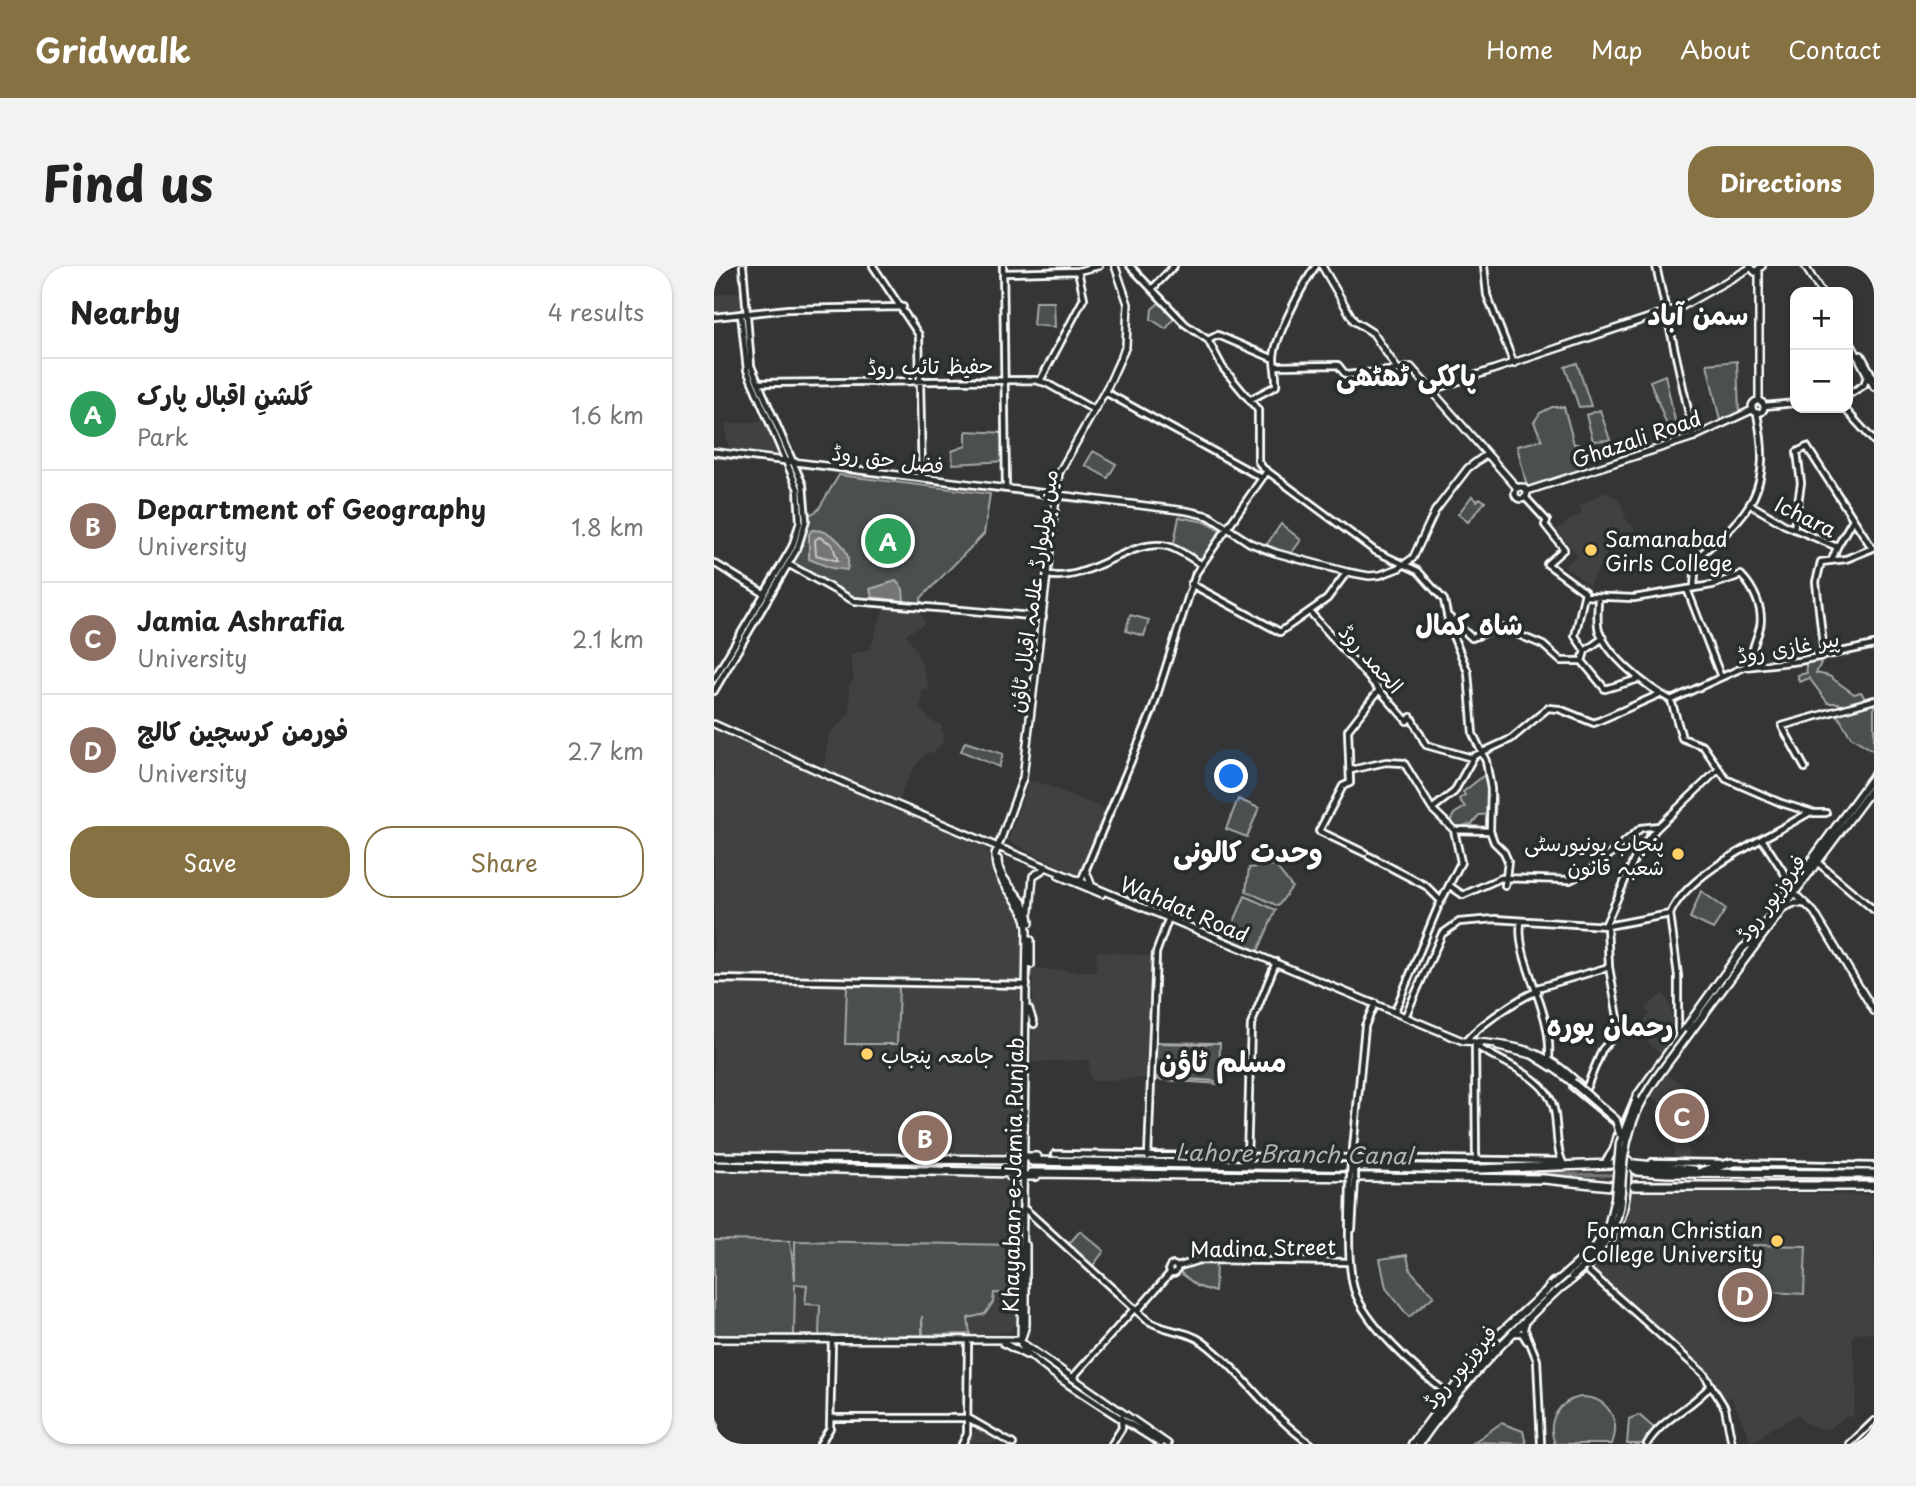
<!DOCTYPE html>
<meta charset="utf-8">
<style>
body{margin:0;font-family:"Playpen Sans","Playpen Sans Arabic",sans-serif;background:#f2f2f2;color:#222}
.controls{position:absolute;right:21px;top:21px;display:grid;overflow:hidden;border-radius:14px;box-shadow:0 2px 5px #0004}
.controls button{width:63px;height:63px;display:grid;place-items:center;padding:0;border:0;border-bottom:2px solid #e0e0e0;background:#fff;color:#222;font:35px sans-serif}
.you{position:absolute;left:518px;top:511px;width:24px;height:24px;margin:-18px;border:5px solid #fff;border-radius:50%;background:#1a73e8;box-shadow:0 0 0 10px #1a73e833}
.badge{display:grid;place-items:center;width:46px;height:46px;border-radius:50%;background:#857141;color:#fff;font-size:23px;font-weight:700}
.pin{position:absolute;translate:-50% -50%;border:4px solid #fff;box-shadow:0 2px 7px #0006}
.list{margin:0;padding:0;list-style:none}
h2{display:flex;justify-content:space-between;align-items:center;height:91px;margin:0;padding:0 28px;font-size:30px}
h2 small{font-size:23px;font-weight:400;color:#767676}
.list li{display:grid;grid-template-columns:46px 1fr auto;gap:21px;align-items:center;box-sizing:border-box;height:112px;padding:0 28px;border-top:2px solid #e0e0e0}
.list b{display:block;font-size:26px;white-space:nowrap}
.list p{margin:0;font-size:23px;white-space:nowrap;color:#767676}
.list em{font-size:23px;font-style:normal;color:#767676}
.actions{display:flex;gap:14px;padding:21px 28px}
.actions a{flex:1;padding:16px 0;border:2px solid #857141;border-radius:28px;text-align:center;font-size:24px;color:#857141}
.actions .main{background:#857141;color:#fff}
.map{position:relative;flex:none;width:1160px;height:1178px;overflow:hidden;border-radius:28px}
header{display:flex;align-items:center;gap:42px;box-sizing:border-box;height:98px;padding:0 35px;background:#857141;color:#fff}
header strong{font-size:33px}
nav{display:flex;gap:38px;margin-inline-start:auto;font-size:24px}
.intro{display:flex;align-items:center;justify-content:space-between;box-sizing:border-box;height:168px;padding:0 42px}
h1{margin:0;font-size:49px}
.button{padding:18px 32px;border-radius:28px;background:#857141;color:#fff;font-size:24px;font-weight:700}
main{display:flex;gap:42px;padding:0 42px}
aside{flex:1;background:#fff;border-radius:28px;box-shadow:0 2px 5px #0004}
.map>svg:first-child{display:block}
.built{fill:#404243}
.green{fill:#4c4f50;stroke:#a6a7a8;stroke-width:2}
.water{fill:#737576;stroke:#abacad;stroke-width:2}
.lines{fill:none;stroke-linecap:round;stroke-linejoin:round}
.shore{stroke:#c7c8c8;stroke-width:2}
.stream{stroke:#abacad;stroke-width:2}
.canal{stroke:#737576;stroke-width:3.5}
.tertiary-casing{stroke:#fff;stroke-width:10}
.secondary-casing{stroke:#fff;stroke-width:10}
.primary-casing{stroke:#fff;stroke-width:11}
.trunk-casing{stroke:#fff;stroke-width:12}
.tertiary{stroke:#2a2d2e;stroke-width:4.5}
.secondary{stroke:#2a2d2e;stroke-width:5}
.primary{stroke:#2a2d2e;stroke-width:6}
.trunk{stroke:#2a2d2e;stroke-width:7}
.tertiary-bridge-casing{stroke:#fff;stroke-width:10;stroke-linecap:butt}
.primary-bridge-casing{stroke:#fff;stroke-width:11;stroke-linecap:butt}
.tertiary-bridge{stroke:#2a2d2e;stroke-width:4.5}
.primary-bridge{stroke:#2a2d2e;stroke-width:6}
.poi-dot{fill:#ffd166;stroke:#2a2d2e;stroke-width:2.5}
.labels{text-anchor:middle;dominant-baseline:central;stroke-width:7;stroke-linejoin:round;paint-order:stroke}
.street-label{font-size:21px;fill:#fff;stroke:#2a2d2e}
.poi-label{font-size:21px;fill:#fff;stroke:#2a2d2e;text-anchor:start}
.water-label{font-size:23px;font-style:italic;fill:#b2b3b4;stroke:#2a2d2e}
.district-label{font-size:28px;font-weight:bold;fill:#fff;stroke:#2a2d2e}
</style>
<header>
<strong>Gridwalk</strong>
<nav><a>Home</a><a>Map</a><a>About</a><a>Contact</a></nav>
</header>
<div class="intro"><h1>Find us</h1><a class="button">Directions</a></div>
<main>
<aside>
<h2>Nearby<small>4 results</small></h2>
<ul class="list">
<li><span class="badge" style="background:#2e9e5b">A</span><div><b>گلشنِ اقبال پارک</b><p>Park</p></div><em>1.6 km</em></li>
<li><span class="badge" style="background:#8d6e63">B</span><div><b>Department of Geography</b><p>University</p></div><em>1.8 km</em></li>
<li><span class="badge" style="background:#8d6e63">C</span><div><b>Jamia Ashrafia</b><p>University</p></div><em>2.1 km</em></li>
<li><span class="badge" style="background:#8d6e63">D</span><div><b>فورمن کرسچین کالج</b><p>University</p></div><em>2.7 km</em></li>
</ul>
<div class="actions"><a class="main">Save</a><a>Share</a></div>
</aside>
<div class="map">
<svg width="1160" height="1178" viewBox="0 0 1160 1178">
<rect width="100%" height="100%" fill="#333536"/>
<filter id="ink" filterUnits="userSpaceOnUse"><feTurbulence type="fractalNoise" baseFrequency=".0143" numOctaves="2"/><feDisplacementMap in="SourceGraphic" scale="14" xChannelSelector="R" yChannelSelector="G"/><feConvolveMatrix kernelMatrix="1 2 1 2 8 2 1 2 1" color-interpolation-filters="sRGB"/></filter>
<g filter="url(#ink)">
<path class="built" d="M28,26L30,46L0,48V29Z
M54,155L69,192L15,186L11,158Z
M892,226L906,235L912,253L921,264L913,273L901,274L875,319L850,300L863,289L843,263L868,247L865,240Z
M170,342L205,345L212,357L192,368L202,384L216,423L208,425L206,443L217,455L227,459L230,474L221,486L212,487L201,500L191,518L186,534L109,503L115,468L136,448L135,418L140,415L136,389L156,383Z
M0,465L273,583L278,610L306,650L308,692L304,1056L295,1066L277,1068L0,1072Z
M322,515L396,545L369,611L294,575L315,516Z
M383,685L441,690L433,812L381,815L376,812L375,794L318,796L319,703L382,706Z
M949,727L955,737L961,768L947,788L936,779L926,760L935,748L931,742Z
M951,807L971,821L964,829L996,857L997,871L981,875L980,880H974L975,896L960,895V881L950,873L963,857L940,847L946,837L935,829Z
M913,924L1160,929V1067H1143L1138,1071L1143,1124L1138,1152L1132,1150L1116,1162L1108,1163L1091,1157L1084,1148L1055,1164L1038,1178L1017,1131L1006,1132L990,1108L873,1003L885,992Z
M263,1160L283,1172L279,1178L254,1176Z"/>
<path class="green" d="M321,36H340L341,61L319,59Z
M446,36L461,51L452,63L437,53L438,43Z
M1023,95L1025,147L1007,159L993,98Z
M863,97L877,140L865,141L851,101Z
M951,109L962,159L954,162L936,115Z
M838,141H850L860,178H865L874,206L814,225L803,180L828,174L820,156L826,147Z
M886,144L896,174L879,175L872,149Z
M252,165L293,167V195L239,198L238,185L252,180Z
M379,185L402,198L394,212L371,199Z
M125,209L276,228L270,268L207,332L208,342L140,335L74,298L83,283L92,251L104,244Z
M758,230L763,235L766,232L771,236L754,256L744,248Z
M465,251L491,256L508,266L487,298L459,282Z
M567,258L587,274L576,289L551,281Z
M416,349L435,354L430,370L412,365Z
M1099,390L1107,397L1102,407L1115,410L1140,428L1147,426L1153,436L1160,435V485L1137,471L1121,445L1127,443L1125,437H1114L1095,412L1086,416L1084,413V409L1093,407L1091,394Z
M251,476L289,488L285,501L247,485Z
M773,507L782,531L781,548L765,549L758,558L751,559L752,563L735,558L740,548L751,541L745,533L751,529L749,526Z
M524,533L545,542L533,571L512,563Z
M561,599L578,621L564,640L532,625L535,602Z
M987,625L1012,643L999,663L976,652Z
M531,630L562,644L544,685L513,672Z
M133,719L185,720L183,778H131Z
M439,776L506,777L505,818L437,813Z
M366,965L390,985L378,1001L353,980Z
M0,974L76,975L81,1014V975L300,979L302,1028L280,1027L279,1036L271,1048L254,1052L256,1068L209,1069L208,1050V1069L105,1071L106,1039L91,1038L93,1019L81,1018L80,1069L0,1070Z
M1039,979L1092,980L1090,1028L1038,1025Z
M693,989L696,1004L720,1030L695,1051L672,1022L666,993Z
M479,996H502L501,1026L483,1020L466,1006L467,1000Z
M866,1131C892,1130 908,1153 898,1178H841C832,1156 843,1136 866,1131Z
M925,1149L941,1163L931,1178H913L915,1153Z
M787,1157L809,1165L812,1178L760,1176Z"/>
<path class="water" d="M98,264C118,263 139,283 133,304L117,302L95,293V268Z
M182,315L189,323L190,335L158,331L156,323Z"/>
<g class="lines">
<path class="shore" d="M105,271L118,278L124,295L102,289L101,274Z"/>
<path class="stream" d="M0,191L72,199
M84,201L339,233
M345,234L440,244
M487,251L548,287L620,307
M441,777L497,778
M440,786V811L501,815"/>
<path class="canal" d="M0,895L902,909
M914,910L1160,913"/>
<defs>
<path id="tertiary" d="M159,0L205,69L208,212
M289,0L292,222
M416,0L471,58L494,74L509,102L544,144V195L549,202L661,285L704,305L730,334L736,363L754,406L759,468L772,495L777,523L776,565L780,576L790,586L794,595L791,620
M770,0L773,29L800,98
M942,0L980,171
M290,7L364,5L385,0
M438,23L460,0
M0,51L74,43L189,41
M494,74L504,69L560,93
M563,100L624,99L632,109L684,104
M326,115L370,32L364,5
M45,117L321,114L332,117L380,144
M393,127L548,212
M1134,129L1150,119L1153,110
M537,133L562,120C563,110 560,101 560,92C560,73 590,16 602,0
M1050,140L1081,137
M1130,142L1160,175
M811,231L833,255L831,259L850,283L833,298L871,326L861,370L871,385L868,395
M1037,239L1071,259L1123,281L1118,294
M1080,263L1087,217L1083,186L1093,181L1158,282
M1123,281L1139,253
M0,297L51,328
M74,298L140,335L329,351
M334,309C376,317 415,272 453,280C465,283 476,292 487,298
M477,318L566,366L613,333L633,306
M980,321L982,292C1040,246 1058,222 1043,148
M973,323L1007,411
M870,330L920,332L998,319L1027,309C1039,321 1050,343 1046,361C1042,377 1036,381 1040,399
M884,332C884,343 882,355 885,365C895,391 933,421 957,434
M596,346L693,455L697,451L712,479L758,492
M734,350L758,372L786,361L829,379L847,395H868L891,423L925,413
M871,385L889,372
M1110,388L1102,316L1107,296L1132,293L1159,282
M0,413L78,281L86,256L84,223L33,104L27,48
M0,425L83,283L92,254L89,219L37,100L29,0
M957,434L1030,401L1085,395L1160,379
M957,434L968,472L989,480L1012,513L1067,537L1099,547H1112
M1091,502L1068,460L1160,434
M637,504L672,496L690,497L718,543
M776,565L740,564L718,543L740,526L760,490L797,473L834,442L845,443L880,457L946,428
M1048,573L1078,619
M651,587L605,565L629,520L636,517L634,464L665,424
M655,590L712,620L727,635
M1103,596L1160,644
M367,615L438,445L482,307L553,205
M736,620L749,629L787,612L856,614L880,602L927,562L945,560
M956,648L964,710V766L966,769
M807,655C801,696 839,742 835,793
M891,660L924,585L942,563L1004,504
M0,713L313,719
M823,722L895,701
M681,745L724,641L747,596L740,564
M691,751L728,668L745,656L781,653L893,660L956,648C975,604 1056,571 1096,546
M752,775C764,760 806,731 824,725
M871,825L888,784L906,763L895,701L893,660
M341,888L638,892
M434,891L442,687L454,654
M640,892L848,895
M533,893L537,759L562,696
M638,893L651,760L661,737
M762,894L761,779C784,796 833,809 840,843C844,861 841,881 849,897
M938,896L1006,897
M1015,897L1160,900
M636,914C636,945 632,994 640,1023C651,1059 704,1105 733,1127
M312,944L433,1054C450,1066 474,1064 489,1076C529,1106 555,1150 597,1178
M638,963L641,914
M455 1003a4 4 0 1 1 8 0a4 4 0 1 1-8 0Z
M463,1001L485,994L636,996
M872,1003L990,1108L1011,1142L1018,1178
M423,1045L457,1006
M812,1056L810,1062L823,1094L827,1178
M798,1067H808L813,1075
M360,1110L420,1043
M117,1152H254L299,1178
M0,1158V1162
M106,1178L116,1162L118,1076
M248,1178L253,1168L254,1077
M398,1178L408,1162L407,1151
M933,1178C948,1152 978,1142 997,1119
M1136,1178L1160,1155"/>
<path id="secondary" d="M401,0L414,38L412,80L395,118L345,207L309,512L281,589C280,621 311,632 313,663L307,1079C319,1100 421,1161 447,1178
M608,0L640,55L659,67L684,104L697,101L803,222
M1036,0L1041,6L1048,0
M1091,0L1107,26
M1045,5V135
M1134,72L1160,121
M1147,89L1160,113
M715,125L967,41L1036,2
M1038 141a6 6 0 1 1 12 0a6 6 0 1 1-12 0Z
M0,186L473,245L495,250L536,277L562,287L633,306L655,310L666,309L685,302L699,292L721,245L754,202L773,188
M801 227a6 6 0 1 1 12 0a6 6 0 1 1-12 0Z
M813,225L980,171L1038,144
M0,458L133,518L749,775C800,779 830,781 867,820
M284,593C284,619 316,631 316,657
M372,605L377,618
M345,610L388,628
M1080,627L1100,646L1160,745
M1071,641L1081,637L1091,638
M316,645L319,610L333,601
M317,699V674
M315,743L320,758
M784,781L818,789L845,806
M859,821L900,855
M899,885L905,864
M0,1073L304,1074L454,1178
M307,1075L312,1059V979
M289,1077L312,1089"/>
<path id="primary" d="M1036,678L1160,509
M975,768L1160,520
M843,804L858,816
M906,869L923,830L1029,682L1038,675
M893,894L904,878
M848,1021C898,985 916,956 913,894
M831,1026L839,1016
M698,1178L769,1083L832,1025
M705,1178C747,1118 795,1068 849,1019"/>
<path id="trunk" d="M0,891L303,894
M297,891H323
M906,894H913L923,905L954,907L1160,908
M318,895L765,903L899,898
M920,898L980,904
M0,900L302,907
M989,905L1017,897
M317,907L830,913L897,920
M296,910H322
M920,920H1160"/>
</defs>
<use href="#tertiary" class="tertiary-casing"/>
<use href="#secondary" class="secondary-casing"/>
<use href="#primary" class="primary-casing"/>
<use href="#trunk" class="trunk-casing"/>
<use href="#tertiary" class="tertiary"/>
<use href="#secondary" class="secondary"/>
<use href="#primary" class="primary"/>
<use href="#trunk" class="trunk"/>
<defs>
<path id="tertiary-bridge" d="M636,914L637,896
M641,914V896"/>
<path id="primary-bridge" d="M858,816L902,854L906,868
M858,1011C929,951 894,929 918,858C929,825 955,796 975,768
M838,1020L880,983L894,961L901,932L906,877L922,835"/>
</defs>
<use href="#tertiary-bridge" class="tertiary-bridge-casing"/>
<use href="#primary-bridge" class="primary-bridge-casing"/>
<use href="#tertiary-bridge" class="tertiary-bridge"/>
<use href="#primary-bridge" class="primary-bridge"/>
</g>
</g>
<g class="poi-dot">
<circle cx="877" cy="284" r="7"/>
<circle cx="964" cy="588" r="7"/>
<circle cx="153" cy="788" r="7"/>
<circle cx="1063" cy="975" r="7"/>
</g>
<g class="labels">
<g class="street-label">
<text transform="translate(216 99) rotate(-1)">حفیظ تائب روڈ</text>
<text transform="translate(922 172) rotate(-19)">Ghazali Road</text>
<text transform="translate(174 192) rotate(7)">فضل حق روڈ</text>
<text transform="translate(1092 250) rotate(26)">Ichara</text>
<text transform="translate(318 325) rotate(-82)">مین بولیوارڈ علامہ اقبال ٹاؤن</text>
<text transform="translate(1074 380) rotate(-10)">پیر غازی روڈ</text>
<text transform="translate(658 392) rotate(48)">الحمد روڈ</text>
<text transform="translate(1056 631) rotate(-54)">فیروزپور روڈ</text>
<text transform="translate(471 642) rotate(23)">Wahdat Road</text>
<text transform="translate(298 909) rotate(-89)">Khayaban-e-Jamia Punjab</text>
<text transform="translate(549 981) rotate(-1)">Madina Street</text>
<text transform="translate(745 1100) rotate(-50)">فیروزپور روڈ</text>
</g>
<g class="poi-label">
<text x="891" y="272">Samanabad<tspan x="891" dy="24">Girls College</tspan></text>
<text x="950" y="576" text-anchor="end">پنجاب یونیورسٹی<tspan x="950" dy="24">شعبہ قانون</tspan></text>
<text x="167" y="788">جامعہ پنجاب</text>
<text x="1049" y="963" text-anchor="end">Forman Christian<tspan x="1049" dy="24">College University</tspan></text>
</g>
<g class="water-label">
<text transform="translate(580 887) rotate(1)">Lahore Branch Canal</text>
</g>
<g class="district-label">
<text x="984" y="47">سمن آباد</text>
<text x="692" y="108">پاککی ٹھٹھی</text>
<text x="755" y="357">شاہ کمال</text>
<text x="534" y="584">وحدت کالونی</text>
<text x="896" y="758">رحمان پورہ</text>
<text x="509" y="794">مسلم ٹاؤن</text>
</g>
</g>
</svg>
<div class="controls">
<button>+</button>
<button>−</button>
</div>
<div class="you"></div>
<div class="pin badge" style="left:174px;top:275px;background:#2e9e5b">A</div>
<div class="pin badge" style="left:211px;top:872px;background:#8d6e63">B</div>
<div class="pin badge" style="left:968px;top:850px;background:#8d6e63">C</div>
<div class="pin badge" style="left:1031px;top:1029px;background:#8d6e63">D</div>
</div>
</main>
